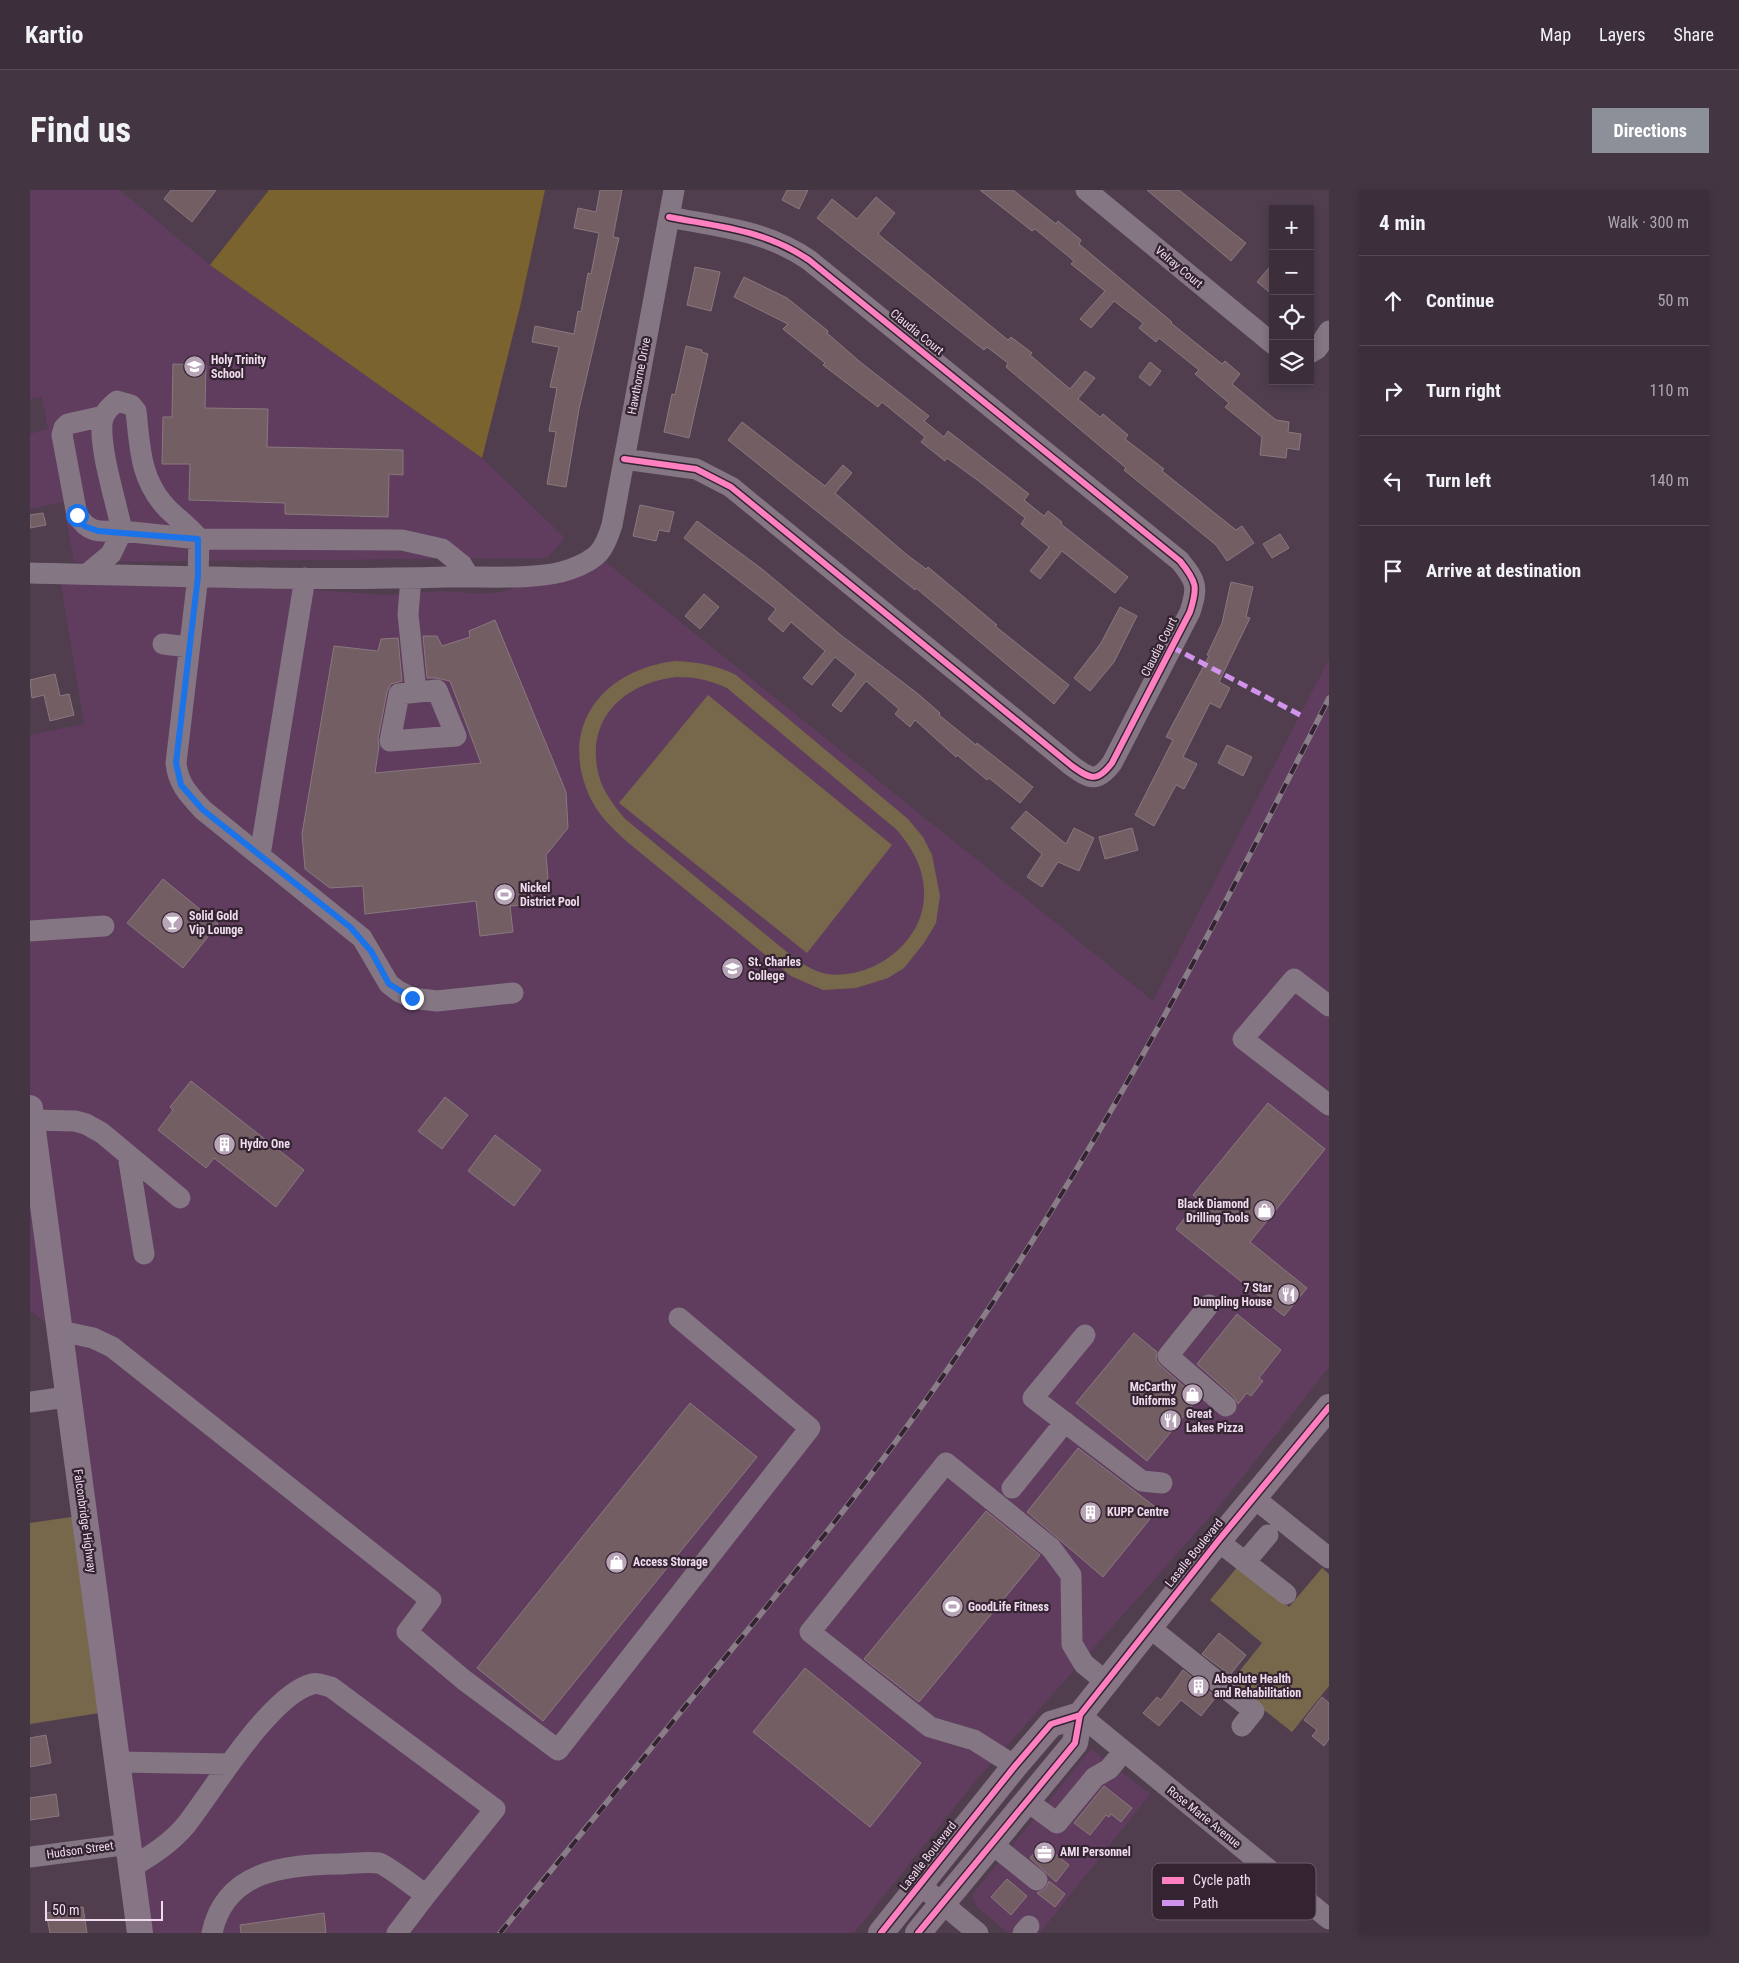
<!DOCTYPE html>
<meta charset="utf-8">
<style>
body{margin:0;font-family:"Roboto Condensed",sans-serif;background:#433642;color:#f1f3f6}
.controls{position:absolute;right:15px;top:15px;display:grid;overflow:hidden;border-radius:0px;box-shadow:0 2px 8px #0003}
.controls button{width:45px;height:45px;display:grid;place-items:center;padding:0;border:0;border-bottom:1px solid #554a55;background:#3c2e3b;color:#f1f3f6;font:25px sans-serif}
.scale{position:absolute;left:15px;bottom:12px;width:118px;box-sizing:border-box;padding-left:5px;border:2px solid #efdbed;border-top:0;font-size:14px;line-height:18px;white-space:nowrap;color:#efdbed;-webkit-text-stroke:4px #342432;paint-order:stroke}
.stop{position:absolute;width:15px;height:15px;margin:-11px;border:4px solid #1a73e8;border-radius:50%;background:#fff}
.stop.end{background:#1a73e8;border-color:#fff;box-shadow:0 1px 5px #0008}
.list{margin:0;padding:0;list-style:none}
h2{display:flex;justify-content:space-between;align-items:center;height:65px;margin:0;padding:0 20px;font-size:21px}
h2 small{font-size:16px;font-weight:400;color:#aca8af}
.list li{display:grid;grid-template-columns:32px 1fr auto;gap:15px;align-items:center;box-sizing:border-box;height:90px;padding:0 20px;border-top:1px solid #554a55}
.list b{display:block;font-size:19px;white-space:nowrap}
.list em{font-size:16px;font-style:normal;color:#aca8af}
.icon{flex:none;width:28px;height:28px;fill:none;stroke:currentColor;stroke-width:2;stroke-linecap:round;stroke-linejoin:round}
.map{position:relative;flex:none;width:1299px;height:1743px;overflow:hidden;border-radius:0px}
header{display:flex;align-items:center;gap:30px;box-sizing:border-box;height:70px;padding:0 25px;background:#3c2e3b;border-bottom:1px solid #554a55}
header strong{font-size:24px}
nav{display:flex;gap:28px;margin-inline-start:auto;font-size:18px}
.intro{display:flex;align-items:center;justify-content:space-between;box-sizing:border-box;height:120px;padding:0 30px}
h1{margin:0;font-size:35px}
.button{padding:12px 22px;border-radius:0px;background:#8c9099;color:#fff;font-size:18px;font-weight:700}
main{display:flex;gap:30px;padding:0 30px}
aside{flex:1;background:#3c2e3b;border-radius:0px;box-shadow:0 2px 8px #0003}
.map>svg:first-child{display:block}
.built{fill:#603d5f}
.green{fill:#77684c;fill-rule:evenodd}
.forest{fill:#7a632e}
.building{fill:#735e64;stroke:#8a787e}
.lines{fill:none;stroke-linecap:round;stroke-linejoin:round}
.minor{stroke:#847683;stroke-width:21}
.major{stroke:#867585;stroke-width:26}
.rail-casing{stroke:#897d88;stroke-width:5.5}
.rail{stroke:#342432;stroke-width:4;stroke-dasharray:11;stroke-linecap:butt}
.quiet{stroke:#d193ec;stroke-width:5;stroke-dasharray:10 5;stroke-linecap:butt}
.cycleway-casing{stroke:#342432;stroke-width:9}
.cycleway{stroke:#ff80c0;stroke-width:6}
.route{stroke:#1a73e8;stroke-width:6}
.labels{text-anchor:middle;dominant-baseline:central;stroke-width:4.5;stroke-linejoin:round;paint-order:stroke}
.street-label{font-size:12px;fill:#efdbed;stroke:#342432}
.poi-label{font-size:12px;font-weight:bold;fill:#efdbed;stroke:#342432;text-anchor:start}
.key{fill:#342432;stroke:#6c5b6a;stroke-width:1}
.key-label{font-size:14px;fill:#efdbed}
</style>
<header>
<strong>Kartio</strong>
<nav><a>Map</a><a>Layers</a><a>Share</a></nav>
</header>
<div class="intro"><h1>Find us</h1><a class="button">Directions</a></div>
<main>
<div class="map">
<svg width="1299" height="1743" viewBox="0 0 1299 1743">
<rect width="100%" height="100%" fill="#503e4f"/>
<path class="built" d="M0,0H90L180,75L452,268L535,348L517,368L44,372L33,312L0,319V244L18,239L12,207L0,209Z
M567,365L1123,811L1299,469V1177L1193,1312L943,1594L824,1743H111L32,1146L0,1120V545L54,534L29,382L355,405L411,401L457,404L475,401L560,373Z
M1061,1559L1120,1604L1010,1743H978L948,1718L944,1711L943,1704Z"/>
<path class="green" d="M645,471C668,472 686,475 706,485L878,629L893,647L902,665L910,706L906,733L894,753L874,778L858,788L826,798L793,800L761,786L601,655C587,643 572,629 563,613C525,541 570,480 645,471ZM646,487C665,487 680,490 697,498L867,640C883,659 895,680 894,706C893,753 843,790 797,784C788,783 777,776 769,772L594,628C584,615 573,602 569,586C554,530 593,493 646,487Z
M678,505L862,655L777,763L589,613Z
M55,1325L82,1521L0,1534V1333Z
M1208,1376L1259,1417L1292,1378L1299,1384V1496L1262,1542L1200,1493L1232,1453L1180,1410Z"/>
<path class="forest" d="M239,0H515L490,117L452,268L180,75Z"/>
<path class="building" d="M141,0H186L162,32L134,9Z
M570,0H592L583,47L589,48L549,219L536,297L517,294L526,242L519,241L527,198L520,197L529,157L502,152L505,136L544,144L548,121L551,122L558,83L561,84L569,43L544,38L548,18L566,22Z
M757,0H778L769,19L752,10Z
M950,0H983L1026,34L1028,31L1051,50L1049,54L1142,132L1141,133L1192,174L1195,171L1210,184L1202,194L1246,230L1259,232L1258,242L1271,244L1269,260L1257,258L1256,268L1230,265L1232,247L1195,217L1199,213L1165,184L1169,180L1129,148L1126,152L1109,138L1113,133L1084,111L1061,138L1050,129L1075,101L1041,74L1044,71L1005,39L1002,41Z
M1117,0H1149L1216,53L1201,71Z
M846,7L865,23L848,44L978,150L981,147L1002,163L1000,165L1040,199L1055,181L1065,188L1048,209L1070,227L1073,224L1098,245L1095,249L1134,279L1132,281L1206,340L1212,336L1224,353L1197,371L1186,355L1094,280L1096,278L976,177L978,173L957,157L954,160L787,28L802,9L827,29Z
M1243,73V105L1227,92Z
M665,77L690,82L681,121L657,115Z
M714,87L757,108L798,141L797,143L829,171L899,226L894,231L914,247L918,241L999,304L994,310L1014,326L1018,321L1032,332L1031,334L1098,387L1085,403L1032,361L1010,389L1000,381L1019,357L991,334L995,328L950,292L917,268L915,271L891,252L895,247L852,212L848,217L793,175L795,173L753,139L758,134L704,107Z
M656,156L672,160V162L678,164L659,248L634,242L642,204L645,205Z
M1120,172L1131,181L1120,196L1109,187Z
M143,174L176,175L175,218L238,219L237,257L373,260V285L359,284L358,327L255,324V313L159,310L160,274H132L133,227H142Z
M712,232L795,296L813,275L822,283L805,303L876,364L896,379L898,377L967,435L965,436L1039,495L1024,514L886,398L885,400L698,250Z
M610,315L644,322L639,342L629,340L626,351L603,346Z
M13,323L16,335L0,338V325Z
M667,331L732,379L812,446L887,503L910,523L909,525L946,555L947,553L1003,597L990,613L959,588L957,590L927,565L926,567L885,530L880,537L865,524L869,519L836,491L811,522L802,515L826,484L805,467L782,495L773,488L795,461L761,432L753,442L738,429L746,419L654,348Z
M1250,344L1259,358L1242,368L1233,354Z
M1201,392L1223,397L1216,427L1220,428L1189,492L1200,498L1190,518L1180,513L1153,567L1167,574L1154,599L1146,595L1124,636L1105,625L1143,550L1136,547L1179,466L1177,465L1192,433Z
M674,404L689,417L670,439L655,426Z
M1090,417L1107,426L1084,472L1060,501L1044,488L1071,453Z
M465,430L536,602L538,638L516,665L518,688L512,697L501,698L503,714L480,716L483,742L450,746L446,711L335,724L333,696L300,698L275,679L272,644L304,456L348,461L351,449L368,448L372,491L361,494L357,502L348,549L349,556L345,583L451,573L420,491L406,488H397L393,446H407L412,456L440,447L439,441Z
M25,484L30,506L39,504L44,525L20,531L14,505L2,508L0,490Z
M1197,555L1222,567L1213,586L1188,573Z
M996,621L1036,654L1044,638L1064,648L1049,681L1028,672L1012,697L997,687L1012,664L981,638Z
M1102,638L1108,660L1075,669L1069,647Z
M133,689L188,734L153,778L97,733Z
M161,891L274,980L246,1017L184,968L176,978L128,940L143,920L140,917Z
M415,907L438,925L412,959L388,941Z
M1238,913L1295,959L1220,1052L1277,1098L1254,1126L1146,1039L1169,1010L1163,1005Z
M465,945L511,980L484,1016L438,981Z
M1207,1124L1251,1160L1229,1188L1233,1191L1221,1206L1217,1203L1208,1214L1204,1207L1167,1174Z
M1104,1143L1127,1162L1126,1170L1130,1175L1168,1209L1117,1271L1046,1213Z
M660,1213L727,1267L513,1531L447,1478Z
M1048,1258L1128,1319L1073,1387L997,1322Z
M956,1321L1010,1365L889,1512L834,1469Z
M1189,1443L1216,1465L1200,1485L1172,1464Z
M775,1478L891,1573L840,1637L723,1542Z
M1153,1480L1186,1507L1171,1526L1151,1510L1129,1536L1113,1523L1127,1507L1131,1510Z
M1292,1507L1299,1513V1549L1294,1556L1282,1546L1287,1540L1274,1530Z
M16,1545L21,1573L0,1577V1548Z
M1074,1596L1102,1618L1091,1632L1081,1624L1079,1627L1076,1625L1060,1645L1044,1633Z
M26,1604L29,1626L0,1630V1608Z
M1012,1653L1039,1675L1026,1692L1000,1668Z
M977,1689L997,1706L981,1725L961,1707Z
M1019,1691L1035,1704L1025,1717L1007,1703L1016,1698Z
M53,1717L57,1743H20L16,1723Z
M294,1723L296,1743H211L210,1735Z"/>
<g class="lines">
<path class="minor" d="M1056,0L1243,154
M1280,163L1287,159L1299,141
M87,211L101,215L106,221C110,257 110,288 135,316C146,328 159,336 169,349L92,341C86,311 70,263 72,233C73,223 80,217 87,211Z
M594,269L666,279L701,297L1042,576C1060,589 1067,593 1082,573L1160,422C1168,397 1167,392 1150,371L779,70C735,40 690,37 639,27
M0,383C139,386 278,391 417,387C452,386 509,391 541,379C568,369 574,361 582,335L644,0
M57,384L81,364L92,341C71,341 60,345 47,325L32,245L34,238L38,234L74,226
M439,387L432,375L412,359L372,350L169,349L168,386L146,573C148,594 159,605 173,620L332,748L359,794L368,801L382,808L407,811L483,803
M381,388L378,424L386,502
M133,454L159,457
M407,500L426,546L360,551L369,504Z
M230,665L275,388
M0,741L74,736
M1299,816L1264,789L1213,849L1299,915
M2,930L45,931L56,934L72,943L150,1008
M98,965L114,1064
M1179,1115L1138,1166L1196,1216
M31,1141L63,1148L82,1157L401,1410L377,1442L434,1490L528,1560L780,1238L649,1128
M1055,1145L1003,1208L1112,1291L1132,1293
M0,1212L37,1207
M982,1298L1035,1232
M1224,1308L1299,1368
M1188,1351L1256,1404
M1215,1372L1238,1345
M1119,1437L1224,1521L1212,1536
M1050,1525L1299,1729
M88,1572L200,1574
M985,1576L944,1550L900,1537L780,1442L916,1273L1021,1358L1041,1385L1042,1454L1054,1474L1076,1492
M997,1611L1027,1633L1065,1587L1079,1579L1094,1561
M962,1654L1007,1690
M0,1667L100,1654
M102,1677C122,1665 141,1653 156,1635C184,1599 240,1505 282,1494C288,1492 296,1496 301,1497L465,1619L396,1705
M890,1695L948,1743
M182,1743C195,1681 254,1675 307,1674C320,1674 336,1671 349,1673C357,1675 387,1699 396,1705L367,1743
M993,1743L999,1736"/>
<path class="major" d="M0,918L110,1743
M851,1743L985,1576L1021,1534L1050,1525
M888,1743L1045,1553L1050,1525L1188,1351L1299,1217"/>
<defs>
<path id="rail" d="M470,1743C545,1652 619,1561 693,1470C779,1366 864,1260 939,1148C1077,945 1190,727 1299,508"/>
</defs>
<use href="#rail" class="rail-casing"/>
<use href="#rail" class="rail"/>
<path class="quiet" d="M1142,457L1272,526"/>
<defs>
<path id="cycleway" d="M594,269L666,279L701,297L1042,576C1060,589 1067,593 1082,573L1160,422C1168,397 1167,392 1150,371L779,70C735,40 690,37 639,27
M851,1743L985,1576L1021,1534L1050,1525
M888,1743L1045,1553L1050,1525L1188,1351L1299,1217"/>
</defs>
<use href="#cycleway" class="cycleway-casing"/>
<use href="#cycleway" class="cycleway"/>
</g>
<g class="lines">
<path class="route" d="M47,325L54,336L68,341L168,349V386L146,573L151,595L173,620L320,737L341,761L359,794L382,808"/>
</g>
<defs>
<symbol id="school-disc" viewBox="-11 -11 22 22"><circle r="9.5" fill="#b7a4b6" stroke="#342432"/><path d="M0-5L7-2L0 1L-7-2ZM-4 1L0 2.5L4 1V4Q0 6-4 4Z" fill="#fff"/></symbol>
<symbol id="stadium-disc" viewBox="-11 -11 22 22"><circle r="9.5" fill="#b7a4b6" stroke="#342432"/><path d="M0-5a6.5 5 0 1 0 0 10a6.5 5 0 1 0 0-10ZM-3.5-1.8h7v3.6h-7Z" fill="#fff"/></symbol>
<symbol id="bar-disc" viewBox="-11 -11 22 22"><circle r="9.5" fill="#b7a4b6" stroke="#342432"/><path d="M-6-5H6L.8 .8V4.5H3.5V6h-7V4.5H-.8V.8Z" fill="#fff"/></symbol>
<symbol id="building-disc" viewBox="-11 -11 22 22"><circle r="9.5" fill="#b7a4b6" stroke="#342432"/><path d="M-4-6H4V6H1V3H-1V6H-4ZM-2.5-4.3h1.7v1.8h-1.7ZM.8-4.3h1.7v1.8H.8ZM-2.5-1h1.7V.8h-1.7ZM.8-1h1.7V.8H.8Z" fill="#fff"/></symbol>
<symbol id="shop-disc" viewBox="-11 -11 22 22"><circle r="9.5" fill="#b7a4b6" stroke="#342432"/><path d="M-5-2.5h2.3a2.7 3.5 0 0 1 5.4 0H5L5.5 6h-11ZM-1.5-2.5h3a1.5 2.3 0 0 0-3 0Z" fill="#fff"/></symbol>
<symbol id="restaurant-disc" viewBox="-11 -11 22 22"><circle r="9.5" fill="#b7a4b6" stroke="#342432"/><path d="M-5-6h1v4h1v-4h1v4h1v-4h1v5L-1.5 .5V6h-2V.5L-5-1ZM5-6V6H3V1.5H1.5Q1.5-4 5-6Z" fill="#fff"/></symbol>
<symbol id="office-disc" viewBox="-11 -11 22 22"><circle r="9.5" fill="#b7a4b6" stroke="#342432"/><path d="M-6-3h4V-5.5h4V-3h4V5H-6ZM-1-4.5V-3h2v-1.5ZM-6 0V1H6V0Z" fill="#fff"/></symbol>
</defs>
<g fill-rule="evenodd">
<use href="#school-disc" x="152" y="164" width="25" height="25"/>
<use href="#stadium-disc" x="462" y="692" width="25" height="25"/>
<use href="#bar-disc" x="130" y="720" width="25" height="25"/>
<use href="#school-disc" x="690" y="766" width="25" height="25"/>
<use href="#building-disc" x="182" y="942" width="25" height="25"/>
<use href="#shop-disc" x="1222" y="1008" width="25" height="25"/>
<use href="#restaurant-disc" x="1246" y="1092" width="25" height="25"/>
<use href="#shop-disc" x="1150" y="1192" width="25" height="25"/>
<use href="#restaurant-disc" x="1128" y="1218" width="25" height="25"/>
<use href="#building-disc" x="1048" y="1310" width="25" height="25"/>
<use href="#shop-disc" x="574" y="1360" width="25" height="25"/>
<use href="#stadium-disc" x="910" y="1404" width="25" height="25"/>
<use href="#building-disc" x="1156" y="1484" width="25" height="25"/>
<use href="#office-disc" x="1002" y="1650" width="25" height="25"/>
</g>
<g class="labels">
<g class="street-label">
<text transform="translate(1149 77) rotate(40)">Velray Court</text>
<text transform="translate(887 142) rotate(39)">Claudia Court</text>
<text transform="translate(609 186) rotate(-79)">Hawthorne Drive</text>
<text transform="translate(1129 457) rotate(-63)">Claudia Court</text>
<text transform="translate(55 1331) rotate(82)">Falconbridge Highway</text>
<text transform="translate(1164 1363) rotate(-51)">Lasalle Boulevard</text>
<text transform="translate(1174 1627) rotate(39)">Rose Marie Avenue</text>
<text transform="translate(50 1660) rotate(-8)">Hudson Street</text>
<text transform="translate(898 1666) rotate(-52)">Lasalle Boulevard</text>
</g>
<g class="poi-label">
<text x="181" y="170">Holy Trinity<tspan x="181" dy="14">School</tspan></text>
<text x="490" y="698">Nickel<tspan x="490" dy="14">District Pool</tspan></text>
<text x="159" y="726">Solid Gold<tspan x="159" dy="14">Vip Lounge</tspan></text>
<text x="718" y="772">St. Charles<tspan x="718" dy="14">College</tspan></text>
<text x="210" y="954">Hydro One</text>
<text x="1219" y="1014" text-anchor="end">Black Diamond<tspan x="1219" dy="14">Drilling Tools</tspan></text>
<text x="1242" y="1098" text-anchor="end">7 Star<tspan x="1242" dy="14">Dumpling House</tspan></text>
<text x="1146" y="1197" text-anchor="end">McCarthy<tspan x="1146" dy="14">Uniforms</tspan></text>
<text x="1156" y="1224">Great<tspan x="1156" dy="14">Lakes Pizza</tspan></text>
<text x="1077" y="1322">KUPP Centre</text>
<text x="603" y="1372">Access Storage</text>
<text x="938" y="1417">GoodLife Fitness</text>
<text x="1184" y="1489">Absolute Health<tspan x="1184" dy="14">and Rehabilitation</tspan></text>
<text x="1030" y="1662">AMI Personnel</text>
</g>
</g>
<rect x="1122" y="1673" width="164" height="57" rx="8" class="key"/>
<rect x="1132" y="1687" width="22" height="7" fill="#ff80c0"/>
<rect x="1132" y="1710" width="22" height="6" fill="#d193ec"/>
<g class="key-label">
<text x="1163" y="1695">Cycle path</text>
<text x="1163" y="1718">Path</text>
</g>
</svg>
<div class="controls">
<button>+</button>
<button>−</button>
<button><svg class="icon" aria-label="locate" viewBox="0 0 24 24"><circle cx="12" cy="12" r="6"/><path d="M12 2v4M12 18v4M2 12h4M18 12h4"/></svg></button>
<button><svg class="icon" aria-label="layers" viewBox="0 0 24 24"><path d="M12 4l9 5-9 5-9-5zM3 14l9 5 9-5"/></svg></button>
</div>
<div class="scale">50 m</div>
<div class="stop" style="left:47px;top:325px"></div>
<div class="stop end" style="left:382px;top:808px"></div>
</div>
<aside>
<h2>4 min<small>Walk · 300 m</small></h2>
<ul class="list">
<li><svg class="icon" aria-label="ahead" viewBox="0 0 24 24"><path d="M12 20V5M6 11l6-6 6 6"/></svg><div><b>Continue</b></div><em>50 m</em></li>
<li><svg class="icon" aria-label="right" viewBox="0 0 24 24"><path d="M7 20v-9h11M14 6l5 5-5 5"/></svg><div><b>Turn right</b></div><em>110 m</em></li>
<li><svg class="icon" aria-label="left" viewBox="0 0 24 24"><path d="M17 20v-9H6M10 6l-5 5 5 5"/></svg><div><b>Turn left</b></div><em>140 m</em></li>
<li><svg class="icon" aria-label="arrive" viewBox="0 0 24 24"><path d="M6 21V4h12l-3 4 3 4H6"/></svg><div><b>Arrive at destination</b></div></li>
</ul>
</aside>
</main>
